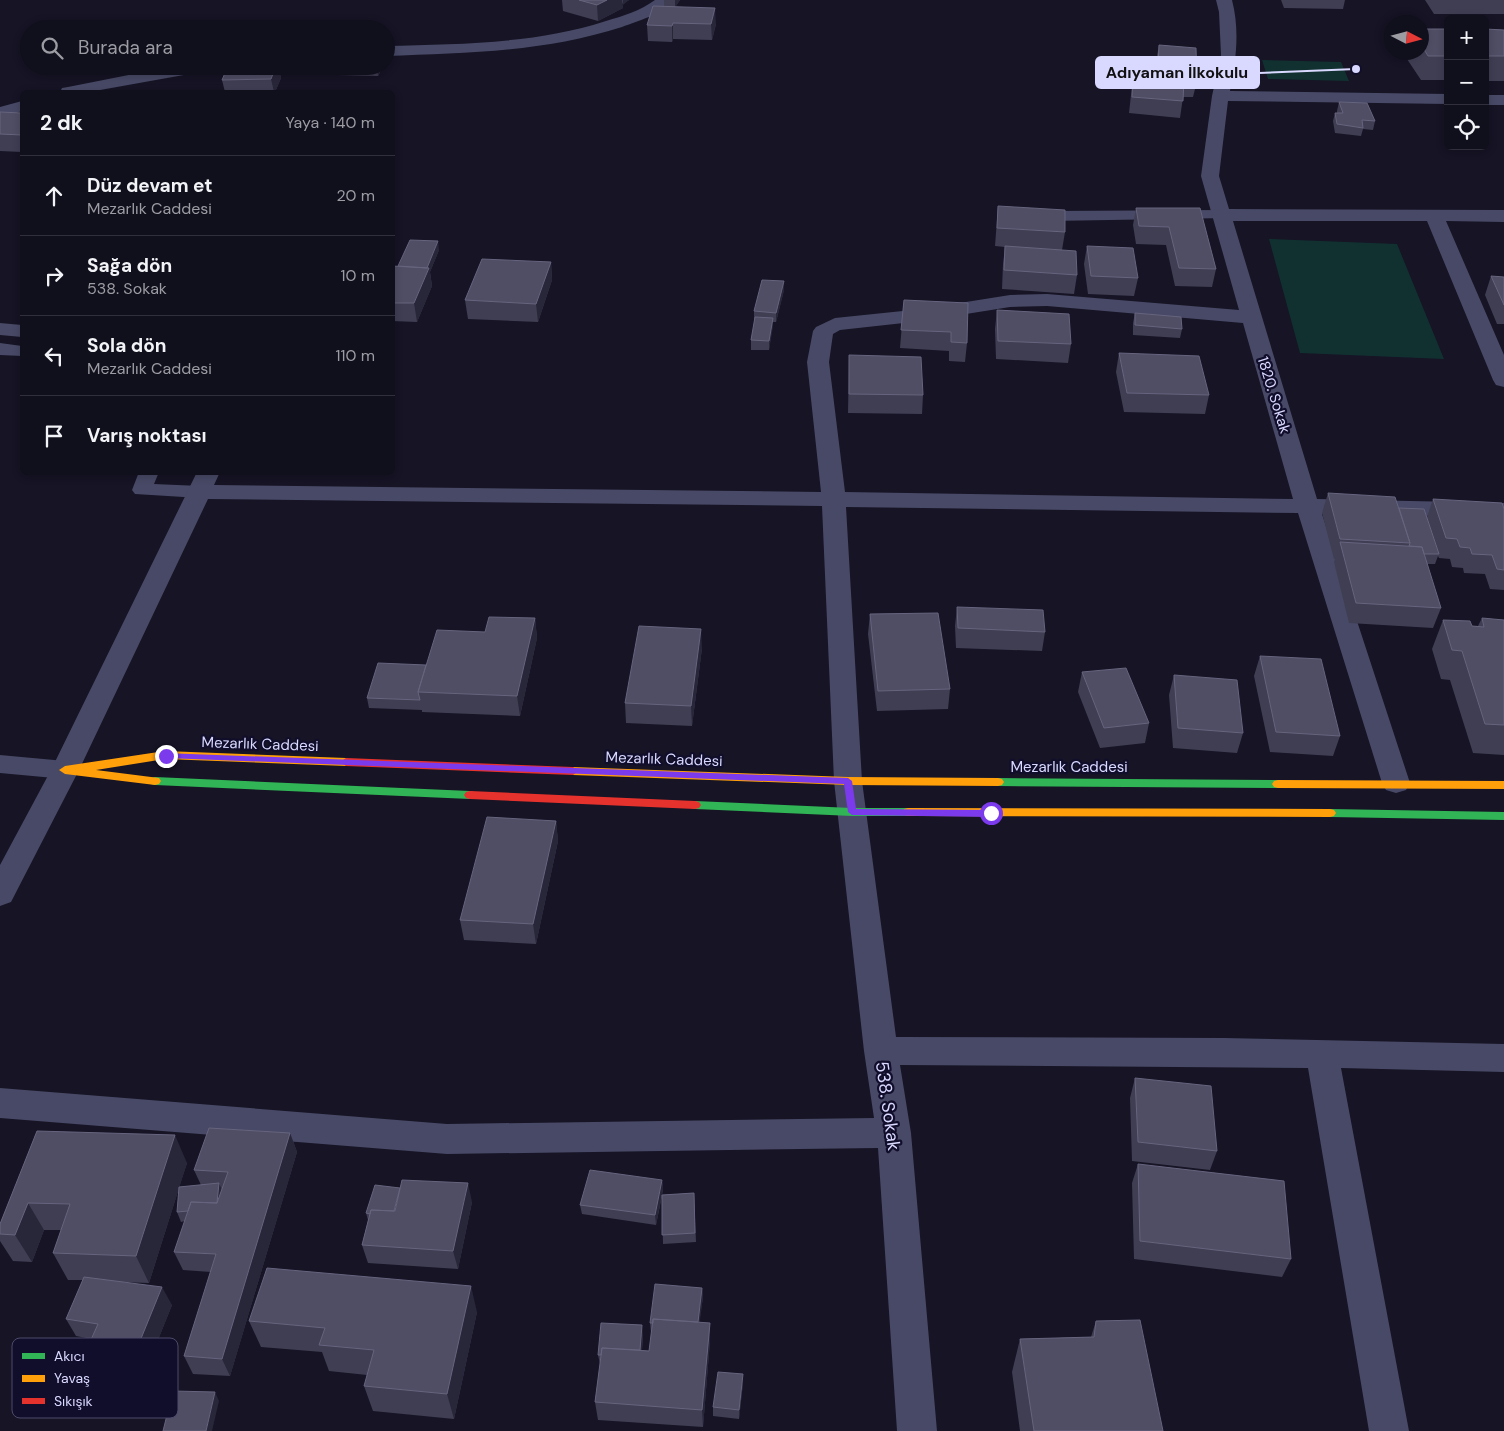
<!DOCTYPE html>
<html lang="tr">
<meta charset="utf-8">
<style>
body{margin:0;font-family:"DM Sans",sans-serif;background:#191825;color:#f1f3f6}
.controls{position:absolute;right:15px;top:15px;display:grid;overflow:hidden;border-radius:8px;box-shadow:0 2px 8px #0003}
.controls button{width:45px;height:45px;display:grid;place-items:center;padding:0;border:0;border-bottom:1px solid #302f3b;background:#100f1c;color:#f1f3f6;font:25px sans-serif}
.compass{position:absolute;left:1384px;top:15px;width:45px;height:45px;border-radius:50%;background:#100f1c;box-shadow:0 2px 8px #0003;rotate:96deg}
.stop{position:absolute;width:15px;height:15px;margin:-11px;border:4px solid #7c3aed;border-radius:50%;background:#fff}
.stop.end{background:#7c3aed;border-color:#fff;box-shadow:0 1px 5px #0008}
.list{margin:0;padding:0;list-style:none}
h2{display:flex;justify-content:space-between;align-items:center;height:65px;margin:0;padding:0 20px;font-size:21px}
h2 small{font-size:16px;font-weight:400;color:#9c9ca3}
.list li{display:grid;grid-template-columns:32px 1fr auto;gap:15px;align-items:center;box-sizing:border-box;height:80px;padding:0 20px;border-top:1px solid #302f3b}
.list b{display:block;font-size:19px;white-space:nowrap}
.list p{margin:0;font-size:16px;white-space:nowrap;color:#9c9ca3}
.list em{font-size:16px;font-style:normal;color:#9c9ca3}
.icon{flex:none;width:28px;height:28px;fill:none;stroke:currentColor;stroke-width:2;stroke-linecap:round;stroke-linejoin:round}
.map{position:relative;flex:none;width:1504px;height:1431px;overflow:hidden}
.search{position:absolute;background:#100f1c;box-shadow:0 2px 8px #0003;left:20px;top:20px;width:375px;height:55px;display:flex;align-items:center;gap:12px;box-sizing:border-box;padding:0 18px;border-radius:28px;color:#9c9ca3;font-size:19px}
.panel{position:absolute;background:#100f1c;box-shadow:0 2px 8px #0003;left:20px;top:90px;width:375px;height:385px;border-radius:8px}
.map>svg:first-child{display:block}
.green{fill:#113130}
.lines{fill:none;stroke-linecap:round;stroke-linejoin:round}
.lane{fill:#484966;fill-rule:evenodd}
.street{fill:#484966;fill-rule:evenodd}
.fast{fill:#30b455;fill-rule:evenodd}
.slow{fill:#ff9f0a;fill-rule:evenodd}
.jam{fill:#e5322d;fill-rule:evenodd}
.wall{fill:#403e53}
.shaded-wall{fill:#282639}
.building{fill:#504e65;stroke:#66647e}
.route{fill:#7c3aed}
.labels{text-anchor:middle;dominant-baseline:central;stroke-width:4.5;stroke-linejoin:round;paint-order:stroke}
.street-label{font-size:15px;fill:#d9d8ff;stroke:#110e2b}
.near-street-label{font-size:18px;fill:#d9d8ff;stroke:#110e2b}
.key{fill:#110e2b;stroke:#4d4b6b;stroke-width:1}
.key-label{font-size:14px;fill:#d9d8ff}
.leader{fill:none;stroke:#d9d8ff;stroke-width:2}
.callout-dot{fill:#d9d8ff;stroke:#110e2b;stroke-width:2}
.callout{fill:#d9d8ff;stroke:#d9d8ff;stroke-width:2}
.callout-label{font-size:16px;text-anchor:middle;font-weight:bold;fill:#111}
</style>
<div class="map">
<svg width="1504" height="1431" viewBox="0 0 1504 1431">
<rect width="100%" height="100%" fill="#161425"/>
<path class="green" d="M1262,60L1341,62L1349,81L1268,79Z
M1269,239L1397,244L1444,359L1300,353Z"/>
<g class="lines">
<path class="lane" d="M1222,210L1230,215L1228,218L1051,221L1043,216L1051,211Z
M0,343L22,346V356L0,355Z
M139,472H159L154,484L200,486L207,488L210,492L207,496L200,498L135,494L132,490Z
M0,755L65,761L74,764L77,770L74,776L65,779L0,773Z"/>
<path class="street" d="M655,0H672C661,15 638,21 622,27C544,52 467,53 386,56V46C460,44 535,44 606,21C623,16 640,11 655,0Z
M1216,0H1232C1240,31 1236,60 1230,91L1448,94V104L1228,101L1219,176L1229,209L1504,210V222L1446,221L1504,355V387L1496,385L1493,380L1427,221H1233L1317,499L1504,503V517L1322,514L1410,783L1406,790L1396,793L1386,790L1382,783L1298,513L846,507L862,781L896,1037L1224,1038L1504,1044V1072L1341,1068L1409,1431H1369L1308,1068L900,1065L911,1133L937,1431H897L878,1148L447,1154L0,1118V1088L447,1124L874,1118L864,1051L834,781L822,506L208,499L79,770L11,902L0,906V865L51,770L197,472H220L214,485L821,492L807,362L813,331L816,327L835,318L922,309L1010,295L1047,294L1239,310L1201,176L1212,96L1221,55L1219,12ZM1047,306L1243,323L1293,499L845,492L829,362L833,334L840,330L922,321L1010,307Z
M174,66H214L206,71L89,92H60L62,88L68,87Z
M1485,95H1504V105H1485Z
M22,101V111L0,118V107Z
M0,323L22,325V337L0,335Z"/>
<path class="fast" d="M155,777L470,791L474,792L476,795L474,798L470,799L155,785L151,784L149,781L151,778Z
M998,778L1278,780L1282,781L1284,784L1282,787L1278,788L998,786L994,785L992,782L994,779Z
M695,801L852,808H908L912,809L914,812L912,815L908,816H852L695,809L691,808L689,805L691,802Z
M1330,809L1504,812V820L1330,817L1326,816L1324,813L1326,810Z"/>
<path class="slow" d="M165,751L346,758L352,762L346,766L165,759L96,770L159,778L161,781L159,784L155,785L65,774L59,770L65,766Z
M573,767L848,777L998,778L1002,779L1004,782L1002,785L998,786L848,785L573,775L567,771Z
M1278,780L1504,781V789L1278,788L1274,787L1272,784L1274,781Z
M908,808L1330,809L1334,810L1336,813L1334,816L1330,817L908,816L904,815L902,812L904,809Z"/>
<path class="jam" d="M346,758L573,767L579,771L573,775L346,766L340,762Z
M470,791L695,801L699,802L701,805L699,808L695,809L470,799L466,798L464,795L466,792Z"/>
</g>
<path class="wall" d="M562,0H629L622,4L623,8L598,21L563,11Z
M664,0H680L675,7L716,24L712,40L673,39L672,42L648,41L647,25L664,7Z
M1281,0H1345L1343,9L1284,8Z
M1425,0H1504V14H1434Z
M1422,29H1448V80H1421L1403,53L1422,52Z
M1485,29L1504,30V81H1485Z
M1159,45L1197,81L1193,97H1183L1180,118L1129,113L1131,95L1133,78L1155,80L1156,61Z
M228,66H278L281,78L275,92H225L222,80Z
M336,66H383L378,76L338,75Z
M1339,102L1375,121L1373,130L1363,129L1361,136L1335,133L1333,121L1335,113H1337V111Z
M0,112L22,113V152L0,151Z
M998,206L1065,232L1062,250L1077,275L1074,294L1002,289L1003,264L1005,247L995,246Z
M1136,208H1200L1216,269L1212,287L1175,286L1166,245L1136,244L1133,225Z
M1087,246L1138,278L1134,296L1088,294L1084,264Z
M439,250L430,272L432,286L417,322L392,321V266H398Z
M551,262L552,280L538,322L468,319L465,300Z
M1491,276L1504,277V324H1497L1485,295Z
M784,290L776,322H773L769,350H751V340L755,321H754V311Z
M904,300L967,343L965,362L949,361V351L900,348Z
M997,310L1071,344L1068,363L996,359L995,329Z
M1135,313L1182,329L1180,338L1133,335V323Z
M1119,353L1209,395L1205,414L1124,412L1116,372Z
M849,355L923,395L922,414L848,413Z
M1328,493L1399,508L1427,517L1433,499L1504,509V590L1490,589L1485,574L1464,573L1463,568L1452,567L1450,559L1439,558L1438,556L1435,564H1427L1441,608L1433,628L1349,623L1334,562L1335,559H1334L1322,513Z
M957,607L1045,632L1042,651L956,648L955,626Z
M870,614L950,689L948,709L877,711L868,634Z
M535,618L537,638L520,716L422,712V710L369,708L367,698L485,632Z
M1482,618L1504,620V755L1473,753L1450,680L1441,679L1432,649L1443,620L1472,626H1478Z
M702,648L692,726L626,723L625,703Z
M1260,656L1340,736L1333,756L1270,752L1254,676Z
M1082,672L1149,723L1145,743L1100,748L1078,692Z
M1174,675L1243,733L1237,753L1173,748L1169,695Z
M556,821L558,841L536,944L464,940L460,920Z
M1135,1078L1217,1151L1210,1170L1132,1161L1130,1098Z
M37,1131L187,1163L179,1187L201,1185L194,1170L290,1133L297,1152L230,1376L193,1374L184,1356L211,1272L183,1270L174,1252L185,1221L181,1222L177,1212L179,1188L149,1283L120,1282L172,1305L127,1417L50,1406L38,1389L85,1353L92,1339L76,1336L66,1319L83,1280H68L53,1253L61,1230H44L32,1262L13,1261L0,1241V1224Z
M1138,1164L1291,1259L1282,1277L1134,1259L1132,1183Z
M662,1180L663,1189L662,1195L694,1193L696,1242L663,1244L662,1196L656,1225L582,1214L580,1205Z
M472,1202L458,1269L368,1263L362,1245L368,1220L366,1213Z
M702,1288L703,1297L699,1323H710V1341L703,1427L598,1420L595,1402L600,1364L598,1355L643,1334L642,1350L649,1351L652,1332H651L650,1323Z
M477,1312L454,1419L373,1411L364,1386L367,1375L329,1371L322,1352L261,1347L249,1321Z
M1096,1321L1163,1431H1020L1012,1372L1020,1339L1091,1337Z
M743,1383L739,1419L713,1416V1407Z"/>
<path class="shaded-wall" d="M607,0H622L623,8L598,21L597,5Z
M623,0H629L623,5Z
M675,0H680L675,8Z
M715,8L716,24L712,40L711,24Z
M673,23V39L672,42V26Z
M386,46L388,57L386,60Z
M276,66H278L281,78L275,92H274L271,79Z
M377,66H383L378,76Z
M438,241L439,250L430,272L432,286L417,322L414,303L424,273Z
M551,262L552,280L538,322L536,304Z
M784,281V290L776,322V313Z
M773,318V327L769,350V341Z
M535,618L537,638L520,716L517,696Z
M701,629L702,648L692,726L691,706Z
M556,821L558,841L536,944L533,924Z
M290,1133L297,1152L230,1376L222,1359Z
M175,1135L187,1163L149,1283L136,1256Z
M662,1180L663,1189L656,1225L655,1215Z
M219,1183L223,1192L217,1208Z
M468,1183L472,1202L458,1269L453,1251Z
M28,1203L44,1230L32,1262L15,1235Z
M471,1286L477,1312L454,1419L447,1394Z
M162,1287L172,1305L127,1417L116,1400Z
M702,1288L703,1297L698,1336L697,1327Z
M710,1323V1341L703,1427L702,1410Z
M642,1325L643,1334L641,1365L640,1356Z
M743,1374V1383L739,1419V1410Z
M215,1392L219,1401L212,1431H206Z"/>
<path class="building" d="M579,0H607L597,5Z
M653,6L715,8L711,24L673,23L672,26L647,25Z
M1422,29H1448V56H1428L1422,46Z
M1485,29L1504,30V56H1485Z
M1159,45L1196,48L1197,81L1184,80L1183,101L1132,97L1133,78L1164,81V68L1158,67Z
M228,66H276L271,79L222,80Z
M1339,102L1367,103L1375,121L1362,120L1363,128L1337,124L1335,113H1343Z
M0,112L22,113V135L0,134Z
M998,206L1065,210V232L997,228Z
M1136,208H1200L1216,269L1179,268L1169,227L1139,226Z
M410,240L438,241L427,268L398,266Z
M1005,246L1076,251L1077,275L1004,270Z
M1087,246L1133,248L1138,278L1091,276Z
M482,259L551,262L536,304L465,300Z
M392,266L429,268L414,303H392Z
M1491,276L1504,277V305Z
M762,280L784,281L776,313L754,311Z
M904,300L968,303L967,343L951,342V332L901,330Z
M997,310L1069,314L1071,344L998,341Z
M1135,313L1181,317L1182,329L1135,325Z
M755,317L773,318L769,341L751,340Z
M1119,353L1199,356L1209,395L1127,393Z
M849,355L921,357L923,395L849,394Z
M1328,493L1395,497L1410,543L1340,539Z
M1433,499L1502,503L1504,509V570L1497,569L1492,555L1472,554L1470,548L1460,547L1457,539L1446,538Z
M1399,508L1424,509L1439,554H1424L1422,547L1409,546L1410,543Z
M1340,542L1422,547L1441,608L1356,603Z
M957,607L1043,610L1045,632L958,628Z
M938,613L950,689L878,691L870,614Z
M489,617L535,618L517,696L418,692L437,630L485,632Z
M1482,618L1504,620V725L1485,724L1462,651L1452,650L1443,620L1470,621L1472,626L1484,627Z
M639,626L701,629L691,706L625,703Z
M1260,656L1321,659L1340,736L1276,732Z
M378,663L426,665L418,692L420,700L367,698Z
M1126,668L1149,723L1104,728L1082,672Z
M1174,675L1237,680L1243,733L1178,728Z
M487,817L556,821L533,924L460,920Z
M1135,1078L1211,1086L1217,1151L1138,1142Z
M209,1128L290,1133L222,1359L184,1356L216,1254L174,1252L191,1202L217,1203L228,1172L194,1170Z
M37,1131L175,1135L136,1256L53,1253L70,1204L28,1203L15,1235L0,1234V1224Z
M1138,1164L1284,1181L1291,1259L1140,1241Z
M590,1170L662,1180L655,1215L580,1205Z
M402,1180L468,1183L453,1251L362,1245L371,1210L395,1211Z
M219,1183L217,1203L191,1202L188,1211L177,1212L179,1187Z
M375,1185L400,1188L394,1211L371,1210L370,1214L366,1213Z
M694,1193L695,1233L662,1235V1195Z
M267,1268L471,1286L447,1394L364,1386L374,1350L319,1345L325,1328L249,1321Z
M84,1277L162,1287L116,1400L38,1389L56,1349L85,1353L98,1324L66,1319Z
M655,1284L702,1288L698,1322L653,1319V1323H650Z
M653,1319L710,1323L702,1410L595,1402L602,1348L649,1351Z
M1140,1320L1163,1431H1034L1020,1339L1094,1337L1096,1321Z
M601,1323L642,1325L640,1350L602,1348L601,1355H598Z
M718,1372L743,1374L739,1410L713,1407Z
M173,1391L215,1392L206,1431H163Z"/>
<path class="route" d="M163,753L848,778L852,781L856,809L991,810L995,813L991,817L852,815L848,812L844,784L166,758H163Z"/>
<g class="labels">
<g class="street-label">
<text transform="translate(1274 395) rotate(73)">1820. Sokak</text>
<text transform="translate(260 744) rotate(2)">Mezarlık Caddesi</text>
<text transform="translate(664 759) rotate(2)">Mezarlık Caddesi</text>
<text x="1069" y="767">Mezarlık Caddesi</text>
</g>
<g class="near-street-label">
<text transform="translate(888 1106) rotate(82)">538. Sokak</text>
</g>
</g>
<rect x="12" y="1338" width="166" height="80" rx="8" class="key"/>
<rect x="22" y="1353" width="23" height="6" fill="#30b455"/>
<rect x="22" y="1375" width="23" height="7" fill="#ff9f0a"/>
<rect x="22" y="1398" width="23" height="6" fill="#e5322d"/>
<g class="key-label">
<text x="54" y="1361">Akıcı</text>
<text x="54" y="1383">Yavaş</text>
<text x="54" y="1406">Sıkışık</text>
</g>
<path class="leader" d="M1356 69L1259 73"/>
<circle class="callout-dot" cx="1356" cy="69" r="5"/>
<rect class="callout" x="1096" y="57" width="163" height="31" rx="5"/>
<g class="callout-label">
<text x="1177" y="78">Adıyaman İlkokulu</text>
</g>
</svg>
<div class="controls">
<button>+</button>
<button>−</button>
<button><svg class="icon" aria-label="locate" viewBox="0 0 24 24"><circle cx="12" cy="12" r="6"/><path d="M12 2v4M12 18v4M2 12h4M18 12h4"/></svg></button>
</div>
<svg class="compass" viewBox="-18 -18 36 36"><path d="M0-13l5 13h-10z" fill="#e53935"/><path d="M0 13l5-13h-10z" fill="#9c9ca3"/></svg>
<div class="stop" style="left:991px;top:813px"></div>
<div class="stop end" style="left:166px;top:756px"></div>
<div class="search"><svg class="icon" aria-label="search" viewBox="0 0 24 24"><circle cx="10" cy="10" r="6"/><path d="M15 15l6 6"/></svg>Burada ara</div>
<section class="panel">
<h2>2 dk<small>Yaya · 140 m</small></h2>
<ul class="list">
<li><svg class="icon" aria-label="ahead" viewBox="0 0 24 24"><path d="M12 20V5M6 11l6-6 6 6"/></svg><div><b>Düz devam et</b><p>Mezarlık Caddesi</p></div><em>20 m</em></li>
<li><svg class="icon" aria-label="right" viewBox="0 0 24 24"><path d="M7 20v-9h11M14 6l5 5-5 5"/></svg><div><b>Sağa dön</b><p>538. Sokak</p></div><em>10 m</em></li>
<li><svg class="icon" aria-label="left" viewBox="0 0 24 24"><path d="M17 20v-9H6M10 6l-5 5 5 5"/></svg><div><b>Sola dön</b><p>Mezarlık Caddesi</p></div><em>110 m</em></li>
<li><svg class="icon" aria-label="arrive" viewBox="0 0 24 24"><path d="M6 21V4h12l-3 4 3 4H6"/></svg><div><b>Varış noktası</b></div></li>
</ul>
</section>
</div>
